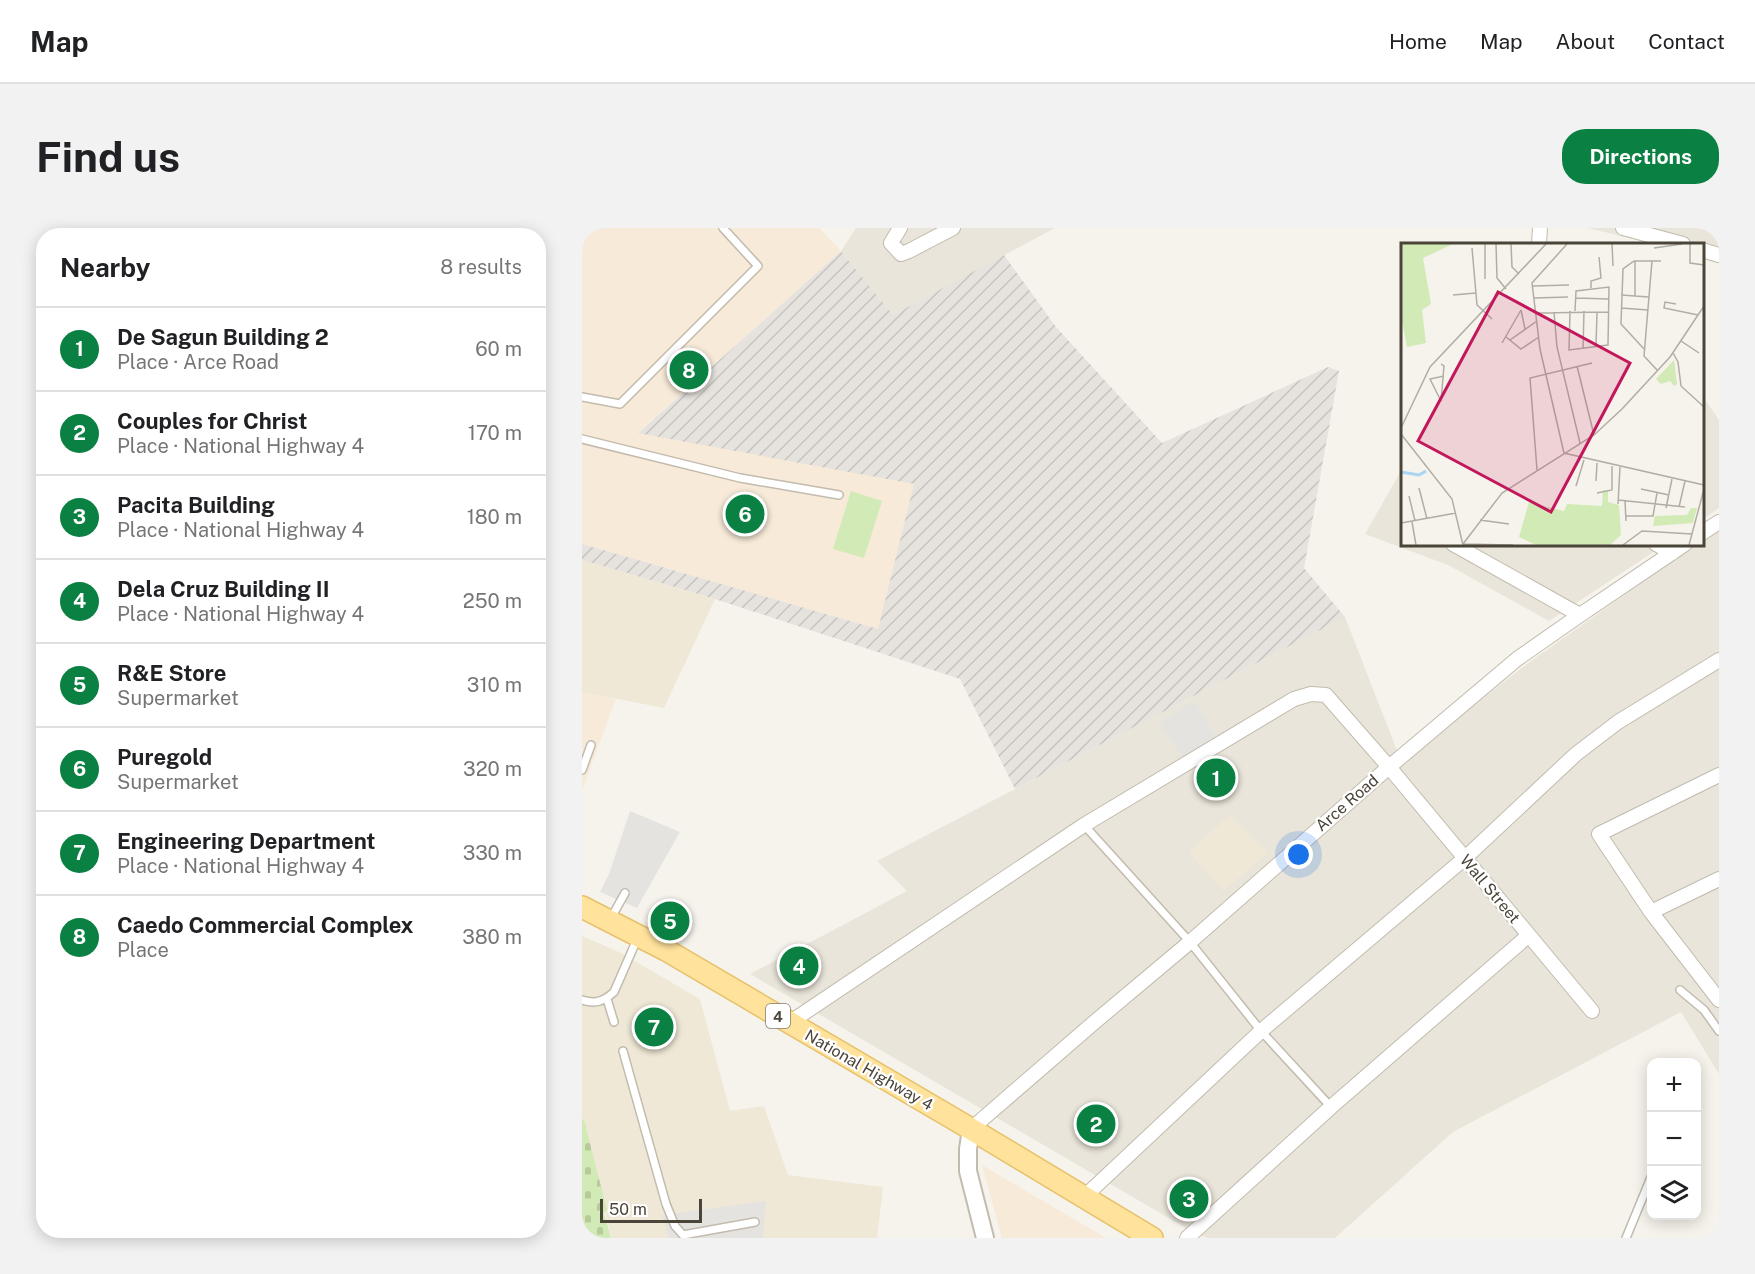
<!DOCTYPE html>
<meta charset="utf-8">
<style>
body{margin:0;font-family:"Public Sans",sans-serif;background:#f2f2f2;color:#202124}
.controls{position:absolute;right:18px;bottom:18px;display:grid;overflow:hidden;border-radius:12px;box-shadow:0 3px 15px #0003}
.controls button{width:54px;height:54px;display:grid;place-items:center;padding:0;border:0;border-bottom:2px solid #e0e0e0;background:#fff;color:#202124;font:30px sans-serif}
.scale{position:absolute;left:18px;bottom:15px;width:102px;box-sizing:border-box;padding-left:6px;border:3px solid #4b4439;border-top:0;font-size:16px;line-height:21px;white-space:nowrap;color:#4b4439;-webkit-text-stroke:4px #fff;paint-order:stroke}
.you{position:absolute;left:717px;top:627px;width:21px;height:21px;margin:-15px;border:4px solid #fff;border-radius:50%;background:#1a73e8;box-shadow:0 0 0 9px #1a73e833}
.badge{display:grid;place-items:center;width:39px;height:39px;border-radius:50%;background:#0b8043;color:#fff;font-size:20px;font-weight:700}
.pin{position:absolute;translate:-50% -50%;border:3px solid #fff;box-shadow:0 2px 6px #0006}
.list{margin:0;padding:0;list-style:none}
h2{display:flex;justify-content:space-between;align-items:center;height:78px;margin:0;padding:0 24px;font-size:26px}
h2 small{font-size:20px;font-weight:400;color:#757577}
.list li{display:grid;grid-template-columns:39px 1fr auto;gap:18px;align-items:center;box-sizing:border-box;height:84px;padding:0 24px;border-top:2px solid #e0e0e0}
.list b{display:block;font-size:22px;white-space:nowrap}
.list p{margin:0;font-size:20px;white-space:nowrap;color:#757577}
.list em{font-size:20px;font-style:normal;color:#757577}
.icon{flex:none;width:33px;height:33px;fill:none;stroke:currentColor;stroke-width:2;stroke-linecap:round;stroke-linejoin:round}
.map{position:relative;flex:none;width:1137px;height:1010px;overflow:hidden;border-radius:24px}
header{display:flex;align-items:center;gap:36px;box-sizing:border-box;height:84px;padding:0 30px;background:#fff;border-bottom:2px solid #e0e0e0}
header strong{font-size:28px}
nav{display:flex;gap:33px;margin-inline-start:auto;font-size:21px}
.intro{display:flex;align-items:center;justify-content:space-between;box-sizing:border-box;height:144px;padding:0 36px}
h1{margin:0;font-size:42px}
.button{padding:15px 27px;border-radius:24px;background:#0b8043;color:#fff;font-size:21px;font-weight:700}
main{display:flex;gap:36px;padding:0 36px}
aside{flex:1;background:#fff;border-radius:24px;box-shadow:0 3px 15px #0003}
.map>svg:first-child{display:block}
.residential{fill:#eae5da}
.commercial{fill:#f7ead8}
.industrial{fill:url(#industrial-furrows)}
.education{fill:#efe8d6}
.green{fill:#d2eab5}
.cemetery{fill:url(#cemetery-stones)}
.parking{fill:#e5e3e0}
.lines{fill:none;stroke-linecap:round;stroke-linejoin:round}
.service-casing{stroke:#c2bbae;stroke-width:10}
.minor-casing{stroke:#c2bbae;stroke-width:16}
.tertiary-casing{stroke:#c2bbae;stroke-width:20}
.primary-casing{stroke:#e6c16a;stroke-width:24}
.service{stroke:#fff;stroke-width:7}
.minor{stroke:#fff;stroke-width:14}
.tertiary{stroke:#fff;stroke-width:16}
.primary{stroke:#ffe39c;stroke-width:21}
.labels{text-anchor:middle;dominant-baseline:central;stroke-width:4.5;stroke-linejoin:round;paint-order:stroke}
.shield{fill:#fff;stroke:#817c74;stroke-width:1.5}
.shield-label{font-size:15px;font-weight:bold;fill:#4b4439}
.street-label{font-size:16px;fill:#4b4439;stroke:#fff}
.inset-river{fill:none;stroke:#a9d4f2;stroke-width:3}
.inset-road{fill:none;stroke:#b2ada4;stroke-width:1.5}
.view{fill:#c2185b;fill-opacity:0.15;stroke:#c2185b;stroke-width:3}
.inset-edge{fill:none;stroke:#4b4439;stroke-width:3}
</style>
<header>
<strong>Map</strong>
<nav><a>Home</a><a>Map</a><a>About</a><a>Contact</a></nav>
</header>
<div class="intro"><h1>Find us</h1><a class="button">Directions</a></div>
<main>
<aside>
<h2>Nearby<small>8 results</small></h2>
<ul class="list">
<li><span class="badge">1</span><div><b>De Sagun Building 2</b><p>Place · Arce Road</p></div><em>60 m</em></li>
<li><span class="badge">2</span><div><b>Couples for Christ</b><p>Place · National Highway 4</p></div><em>170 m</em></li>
<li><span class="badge">3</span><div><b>Pacita Building</b><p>Place · National Highway 4</p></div><em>180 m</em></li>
<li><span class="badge">4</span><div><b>Dela Cruz Building II</b><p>Place · National Highway 4</p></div><em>250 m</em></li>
<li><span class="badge">5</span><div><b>R&amp;E Store</b><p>Supermarket</p></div><em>310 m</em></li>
<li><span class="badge">6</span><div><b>Puregold</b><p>Supermarket</p></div><em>320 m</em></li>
<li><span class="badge">7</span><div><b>Engineering Department</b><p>Place · National Highway 4</p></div><em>330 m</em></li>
<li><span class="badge">8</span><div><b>Caedo Commercial Complex</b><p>Place</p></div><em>380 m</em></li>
</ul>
</aside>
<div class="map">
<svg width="1137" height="1010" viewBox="0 0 1137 1010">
<defs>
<pattern id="industrial-furrows" width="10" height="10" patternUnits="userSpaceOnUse" patternTransform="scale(1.5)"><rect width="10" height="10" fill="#e6e2dd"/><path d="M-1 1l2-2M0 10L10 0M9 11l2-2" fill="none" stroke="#c7c3be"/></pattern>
<pattern id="cemetery-stones" width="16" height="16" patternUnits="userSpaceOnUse" patternTransform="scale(1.5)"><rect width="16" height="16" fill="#d2eab5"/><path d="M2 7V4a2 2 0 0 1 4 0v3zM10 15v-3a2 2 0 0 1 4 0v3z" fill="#b6ca9c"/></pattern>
</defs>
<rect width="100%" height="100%" fill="#f6f3ec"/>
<path class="residential" d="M274,0H473L311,87L259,23Z
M1006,0H1137V33L1120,16H1072Z
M1120,167L1137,192V280L1121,291Z
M820,241V316L1082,317L967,393L866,337L783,306Z
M1137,300V846L1099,784L871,904L753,1010H625L604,1000L168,746L325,663L295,633L763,389L819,533L949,433L1113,317L1120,316L1121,311Z"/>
<path class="commercial" d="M0,0H237L259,23L56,204L333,256L296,401L0,316Z
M0,464L34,471L0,562Z
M400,937L524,1010H420Z"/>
<path class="industrial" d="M259,23L311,87L422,27L474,99L580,215L746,139L757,143L722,340L763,389L433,561L378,451L133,371L0,332V316L296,401L332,256L56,205Z"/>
<path class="education" d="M0,332L133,371L82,480L0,464Z
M648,587L686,625L641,663L607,624Z
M0,708L39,725L118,771L148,883L182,878L206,947L301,959L295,1010H29L2,892L0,891Z"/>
<path class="green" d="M269,263L300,273L282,330L251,321Z"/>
<path class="cemetery" d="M0,891L2,892L25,982L22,985L29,1010H0Z"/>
<path class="parking" d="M612,473L637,512L603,534L578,495Z
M48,583L98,604L55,680L18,664L27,646Z
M184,973L181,1010H87L80,987Z"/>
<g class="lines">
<defs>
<path id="service" d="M0,169L38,176L176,38L141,0
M0,211L158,250L257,267
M0,542L9,517
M502,597L608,714L679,803L749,879
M29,690L43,665
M1098,762L1122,782L1137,803
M25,771L32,794
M0,772C13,776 21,774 32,764L56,709
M41,823L84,976L93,998L101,1007L173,994
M1044,1010L1070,947"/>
<path id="minor" d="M318,0L309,15L319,26L327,23L371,0
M1041,0L1101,16
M957,16L958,0
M1120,22L1137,27
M1120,305L1137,294
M871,316L998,387
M1074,316L1090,325
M1137,547L1017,606L1069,684L1137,772
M1069,684L1137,651
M207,795L502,597L712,471L729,466L744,467L807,539L1010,783
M389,901L515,792L608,714L807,539L935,431L998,387L1103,316
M501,970L679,803L883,630L994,526L1036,494L1137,432
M605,1010L749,879L947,707"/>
<path id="tertiary" d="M389,901L386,921V943L403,1010"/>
<path id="primary" d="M0,679L84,722L389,901L570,1010"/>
</defs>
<use href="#service" class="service-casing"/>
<use href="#minor" class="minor-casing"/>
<use href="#tertiary" class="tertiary-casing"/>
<use href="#primary" class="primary-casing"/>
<use href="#service" class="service"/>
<use href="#minor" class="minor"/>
<use href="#tertiary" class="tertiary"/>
<use href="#primary" class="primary"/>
</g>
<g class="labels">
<rect class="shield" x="184" y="776" width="24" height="24" rx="4.5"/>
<g class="shield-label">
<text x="196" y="788">4</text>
</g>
<g class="street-label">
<text transform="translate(765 575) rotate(-41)">Arce Road</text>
<text transform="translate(908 661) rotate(50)">Wall Street</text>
<text transform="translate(287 842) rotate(30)">National Highway 4</text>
</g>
</g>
<g transform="translate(819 15)">
<rect width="303" height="303" fill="#f6f3ec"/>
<path d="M273,117L276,141L273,143L269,138L260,141L255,136Z" fill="#d2eab5"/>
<path d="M0,1H52L22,15L30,61L21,67L25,100L6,104L0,72ZM202,247L207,248V259L218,262L220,292L209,302H135L118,294L128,259L163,268L166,261L201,263ZM290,265H296L292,280L252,283L254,273L286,272Z" fill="#d2eab5"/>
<path class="inset-river" d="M0,229L18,232L25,228"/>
<path class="inset-road" d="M84,1V36M95,1L96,35L105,46M110,1L111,24L118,31M166,1L131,40L139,106L163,210L303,242M211,1L212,23M289,1V20L303,22M71,5L76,62L91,76M253,5L281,1M251,18L243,113L257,128M132,43L168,42M190,45V38L200,35L198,14M52,52L75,50M220,52L248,54M234,53V18M133,55L167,54M175,55L208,56M275,61L264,59L263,65L297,72M220,65L247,67M120,67L124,86M169,68L168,107L207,102L208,44L175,48L174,68M153,69L156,104L179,200M135,70L208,69M105,94L120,106L138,94M109,97L136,78M280,98L298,110M101,100L120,67M195,103L196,69M182,106L183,68M244,107L220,81L222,26L233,18H260M272,110L277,119L280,143L303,164M40,121L43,123L40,158M176,123L193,192M40,158L29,136L43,133M0,185L29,124L145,1M0,191L51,256L62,302M136,227L129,135L191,120M195,238L196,220M175,243L183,217M18,245L26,276M240,246L268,252M196,250L211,247V223M8,253L14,278M217,257L284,264M224,258L225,278M217,261L219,224M278,264L284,238M265,265L271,236M225,273H252L256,250M79,277L108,281M11,279L15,302M0,280L55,270M62,301L112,302M62,301L101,250L193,192L221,166L269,114L303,63M222,302L241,288L291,291M288,302L303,246"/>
<path class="view" d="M97,49L229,120L150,269L17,198Z"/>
<rect width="303" height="303" class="inset-edge"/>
</g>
</svg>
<div class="controls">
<button>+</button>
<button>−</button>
<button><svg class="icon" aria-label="layers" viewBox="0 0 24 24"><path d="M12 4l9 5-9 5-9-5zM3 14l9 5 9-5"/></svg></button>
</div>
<div class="scale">50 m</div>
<div class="you"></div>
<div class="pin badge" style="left:634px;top:550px">1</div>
<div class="pin badge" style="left:514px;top:896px">2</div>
<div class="pin badge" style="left:607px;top:971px">3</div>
<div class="pin badge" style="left:217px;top:738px">4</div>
<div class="pin badge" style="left:88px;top:693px">5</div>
<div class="pin badge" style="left:163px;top:286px">6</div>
<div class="pin badge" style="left:72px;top:799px">7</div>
<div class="pin badge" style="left:107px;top:142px">8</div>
</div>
</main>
